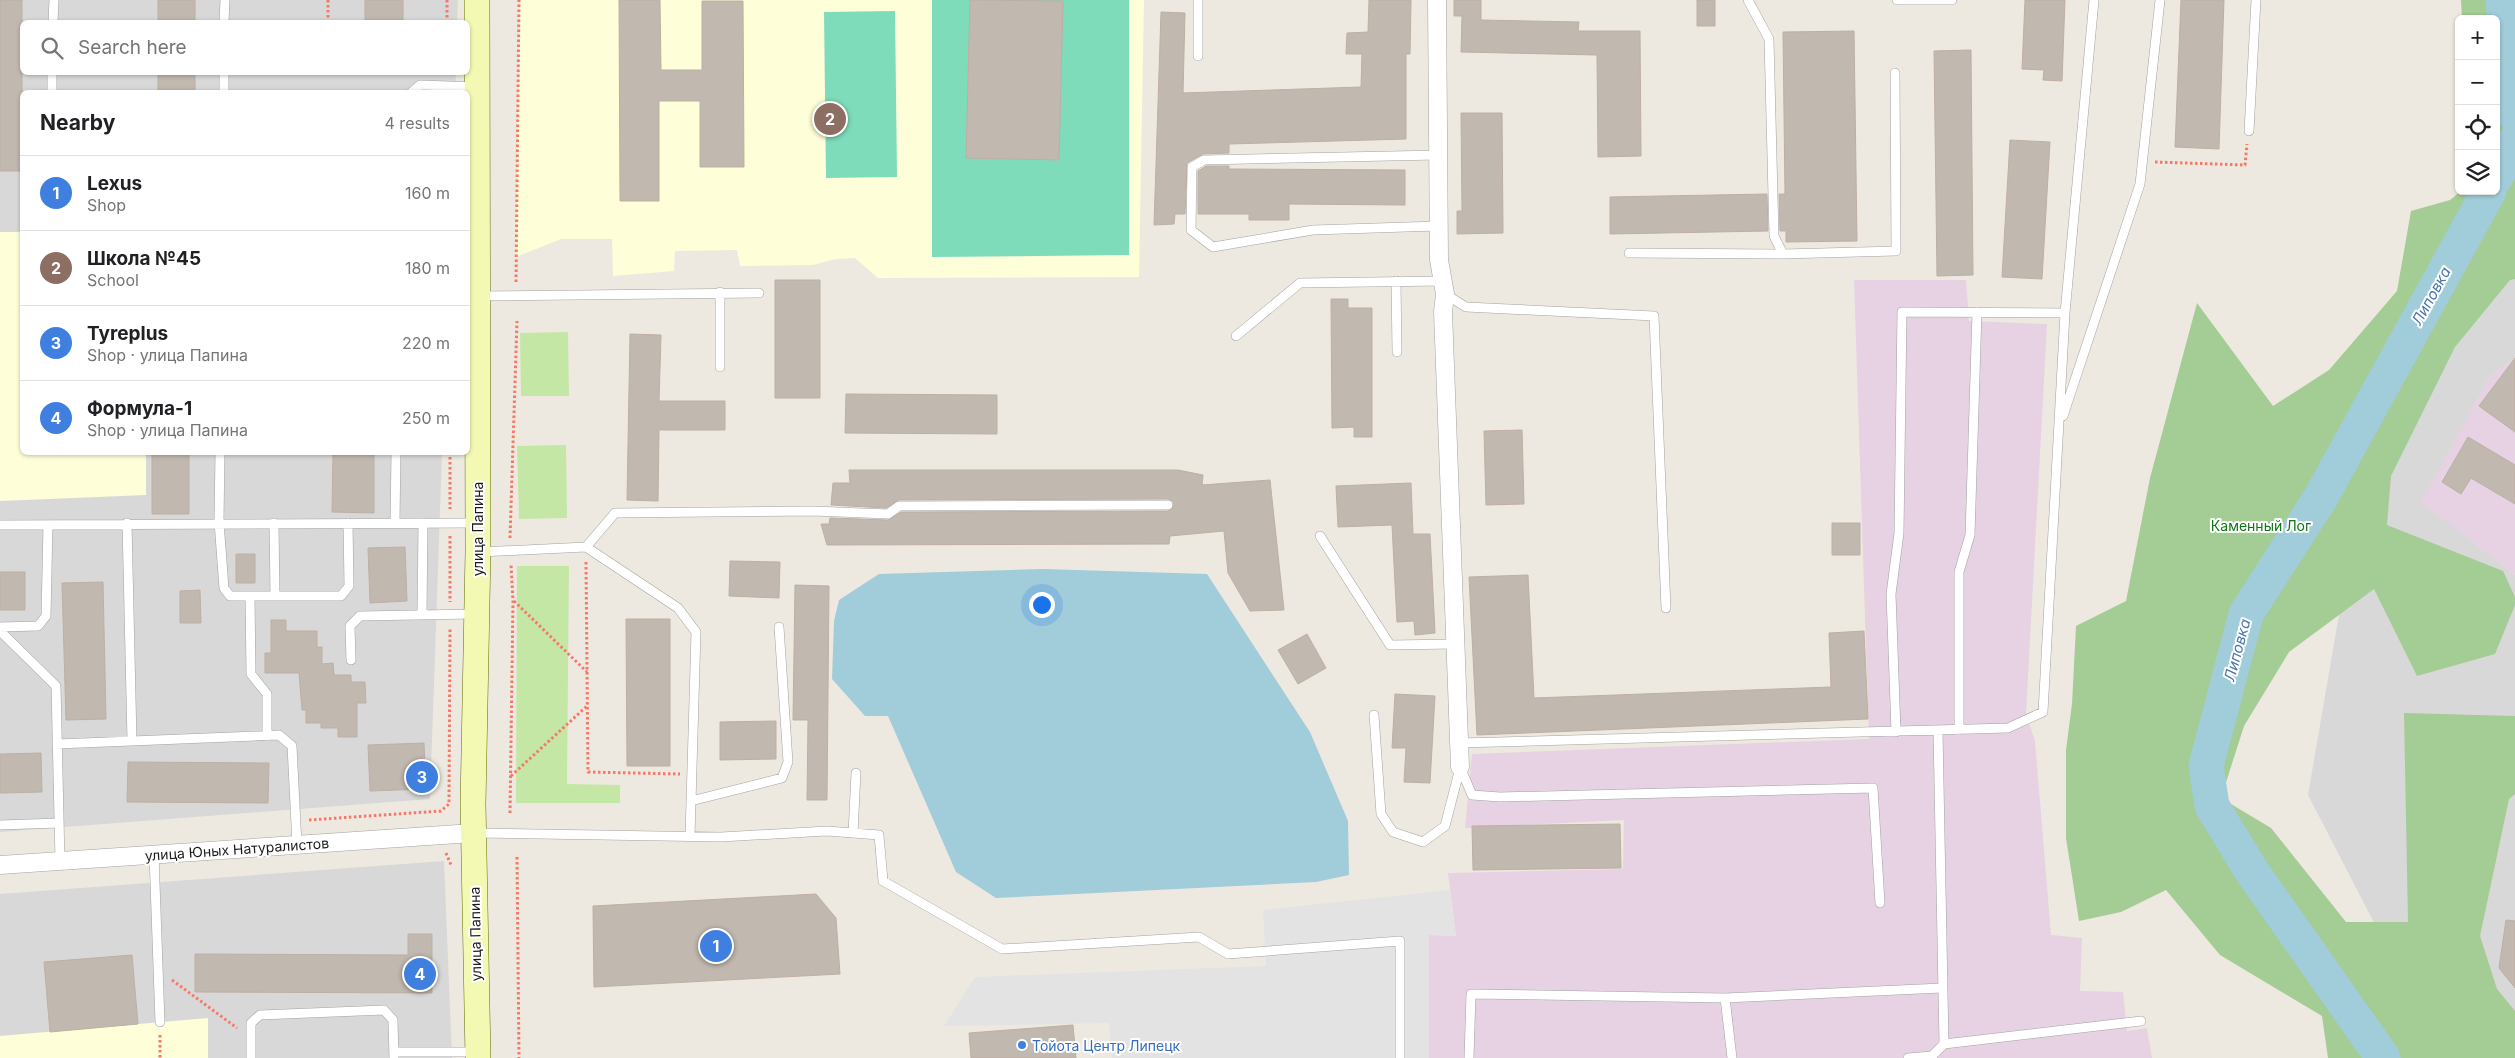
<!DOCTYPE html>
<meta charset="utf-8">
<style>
body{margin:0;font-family:Inter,sans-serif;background:#f6f6f6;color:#202124}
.controls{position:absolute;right:15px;top:15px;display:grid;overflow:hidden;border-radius:8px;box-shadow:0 1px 4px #0004}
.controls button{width:45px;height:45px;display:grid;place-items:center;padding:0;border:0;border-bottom:1px solid #e0e0e0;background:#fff;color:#202124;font:25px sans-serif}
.you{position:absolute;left:1041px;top:604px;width:18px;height:18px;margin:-12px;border:4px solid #fff;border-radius:50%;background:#1a73e8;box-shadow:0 0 0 8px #1a73e833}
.badge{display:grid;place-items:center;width:32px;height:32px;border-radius:50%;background:#7c3aed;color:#fff;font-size:16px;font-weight:700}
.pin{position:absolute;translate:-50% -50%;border:2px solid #fff;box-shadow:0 1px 5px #0006}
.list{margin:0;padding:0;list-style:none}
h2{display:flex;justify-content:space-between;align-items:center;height:65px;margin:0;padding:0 20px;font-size:21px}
h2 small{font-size:16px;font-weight:400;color:#757577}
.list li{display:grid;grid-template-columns:32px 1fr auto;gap:15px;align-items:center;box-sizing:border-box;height:75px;padding:0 20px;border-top:1px solid #e0e0e0}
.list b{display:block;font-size:19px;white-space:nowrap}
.list p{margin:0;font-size:16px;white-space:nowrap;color:#757577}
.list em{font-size:16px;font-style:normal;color:#757577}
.icon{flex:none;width:28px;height:28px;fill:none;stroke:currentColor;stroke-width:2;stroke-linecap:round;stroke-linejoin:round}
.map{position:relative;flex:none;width:2515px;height:1058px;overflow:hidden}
.search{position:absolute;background:#fff;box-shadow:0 1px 4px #0004;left:20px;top:20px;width:450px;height:55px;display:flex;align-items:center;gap:12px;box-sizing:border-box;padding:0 18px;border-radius:8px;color:#757577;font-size:19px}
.panel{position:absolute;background:#fff;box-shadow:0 1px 4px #0004;left:20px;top:90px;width:450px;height:365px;border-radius:8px}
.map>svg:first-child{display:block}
.residential{fill:#d9d8d8}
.industrial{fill:#e6d2e2}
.education{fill:#fefed8}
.grass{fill:#c5e7a6}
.forest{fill:#a4cc95}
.pitch{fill:#7edcba}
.parking{fill:#e3e3e3}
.water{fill:#a1ccda}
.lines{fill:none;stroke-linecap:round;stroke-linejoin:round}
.river{stroke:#a1ccda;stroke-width:35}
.building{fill:#c1b8b0;stroke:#beafa3}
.lane-casing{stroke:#a2a2a2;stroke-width:10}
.street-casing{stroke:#a2a2a2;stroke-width:19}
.secondary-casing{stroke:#616e06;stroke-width:26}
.path{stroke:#f77867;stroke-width:3;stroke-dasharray:2.5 2.5;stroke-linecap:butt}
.lane{stroke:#fff;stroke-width:9}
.street{stroke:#fff;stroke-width:18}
.secondary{stroke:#f3f8b3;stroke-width:25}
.shop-dot{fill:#3f7fe0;stroke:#fff;stroke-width:2}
.labels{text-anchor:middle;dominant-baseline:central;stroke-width:4;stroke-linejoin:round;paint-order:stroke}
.park-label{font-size:14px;fill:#0c7617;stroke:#fff}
.street-label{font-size:14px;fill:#1b1b1b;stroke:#fff}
.shop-label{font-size:14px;fill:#366cbe;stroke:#fff;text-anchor:start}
.water-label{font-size:15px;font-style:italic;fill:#4a77a8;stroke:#fff}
</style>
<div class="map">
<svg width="2515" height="1058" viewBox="0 0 2515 1058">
<rect width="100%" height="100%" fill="#ede9e0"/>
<path class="residential" d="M0,0H458L457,22H22V72L456,73L455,92H22V452L442,453L430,799L0,832Z
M2515,212V358L2490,376L2422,502L2515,575V1058H2444L2308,795L2352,539Z
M444,861L452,1058H0V894Z"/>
<path class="industrial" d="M1854,280H1966L1969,321L2047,324L2026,714L2035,741L2051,935L2082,938L2080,991L2123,992L2127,1031L2147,1028L2152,1058H1429V935L1456,936L1448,873L1623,869L1624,820L1465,828L1472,754L1869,739Z
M2515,358V575L2421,502L2490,376Z"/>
<path class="education" d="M520,0H1144L1139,277L878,278L855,258L836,259L813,265L740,266L737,250L675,251L674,271L613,276L612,239H561L516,257Z
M0,232H22V452L146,453V495L0,501Z
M208,1018V1058H0V1036Z"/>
<path class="grass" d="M568,332L569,396H521L520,333Z
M566,445L567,518L519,519L517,446Z
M517,566H569L567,784L620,785V803H516Z"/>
<path class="forest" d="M2461,0H2515V279L2510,280L2455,347L2391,476L2387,525L2503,571L2515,597V605L2495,654L2417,676L2374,589L2289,652L2244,726L2221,798L2271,828L2346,922H2408L2404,713L2515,716V794L2509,799L2480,936L2497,989L2515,1011V1058H2328L2322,1016L2220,955L2166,890L2121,912L2079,921L2066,838V750L2072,704L2076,626L2126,601L2150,478L2197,303L2273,406L2329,370L2397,291L2411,211L2450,200L2461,191H2496V19H2462Z"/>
<path class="pitch" d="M932,0H1129V255L932,257Z
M895,11L897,177L826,178L824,12Z"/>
<path class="parking" d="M1450,890L1456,936L1429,935V1058H1112L1109,1023L944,1026L975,977L1266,966L1263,910Z"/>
<path class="water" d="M1043,569L1207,574L1310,732L1348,821L1349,875L1316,882L996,898L956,872L888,716H865L832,679L834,621L839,600L879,574Z"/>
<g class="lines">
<path class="river" d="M2503,0L2515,115
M2496,177L2515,141
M2383,1058L2251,870L2212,806L2206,766L2246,614L2321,497L2489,191"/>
</g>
<path class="building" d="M0,0H22V171H0Z
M158,0H195V22H158Z
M365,0H403V22H365Z
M619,0H660L661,70H702V1H743L744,167H700V101H659V201H620Z
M970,0L1063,1L1059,160L966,158Z
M1369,0H1411L1410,54H1406V139L1229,144V153L1203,154L1187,163L1185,214H1175L1174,224L1154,225L1161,12L1185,13L1183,93L1361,87L1362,54H1346L1347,33L1368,32Z
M1454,0H1481V20L1579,22L1578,31H1640L1641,156L1598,157L1597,55L1461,52L1462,16H1454Z
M1697,0H1715V26H1697Z
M2025,0H2065L2062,81L2043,80L2044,70L2022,69Z
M2181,0H2224L2219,149L2175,147Z
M1854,31L1857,241L1786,242V231H1780L1779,194H1785L1783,32Z
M1971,50L1973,275L1937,276L1934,51Z
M158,72H195V92H158Z
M1461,113H1502L1503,233L1457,234V211H1462Z
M2010,140L2050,142L2042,279L2002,277Z
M1206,166H1229V169L1405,170V205L1289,204V220H1249V214H1198V171Z
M1767,194L1768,231L1610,234V197Z
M775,280H820V398H775Z
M1331,299H1348V308H1372V437H1354V427L1332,428Z
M630,334L661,335L659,401H725V430H659L658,501L627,500Z
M2515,358V432L2479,406Z
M846,394L997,395V434L845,433Z
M1522,430L1524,504L1486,505L1484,431Z
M2468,437L2515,465V504L2471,478L2461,494L2442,482Z
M152,452H189V514H152Z
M333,452H374V513L332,512Z
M849,470H1178L1203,475L1202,485L1270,480L1284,610L1250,611L1228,573L1224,531L1170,536L1169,544L827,545L821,524H829L830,518L888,520L901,512L1168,511L1174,505L1173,501L1168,499L899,500L886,508L831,505L833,483H850Z
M1411,483L1413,534H1430L1435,633L1415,635L1414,621L1397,622L1392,525L1338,527L1336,486Z
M1832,523H1860V555H1832Z
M405,547L407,601L370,603L368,548Z
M236,554H255V583H236Z
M730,561L780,562L779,598L729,596Z
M0,572H25V610H0Z
M1528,575L1534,698L1831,687L1829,633L1864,631L1868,719L1477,735L1469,577Z
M103,582L106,719L66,720L62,583Z
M795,585L829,586L827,800H807L808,720H793Z
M200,590L201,623H180V591Z
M626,619H670V766H627Z
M271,620H286V631H317V647H322V664L333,663L334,675H351V682H365L366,703H357V737H338V728H321V723H306V710H302L299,673H265V653H271Z
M1307,634L1326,668L1298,684L1278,650Z
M1395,694L1435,696L1430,783L1404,782L1406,748H1392Z
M776,721V759L720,760V722Z
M424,743L426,789L370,791L368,745Z
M41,753L42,792L0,793V754Z
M128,762L269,763L268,803L127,802Z
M1620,824L1621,868L1473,870L1472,826Z
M816,894L836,918L840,974L594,987L593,906Z
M2506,920L2515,921V988L2499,968Z
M408,934H432V993L195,992V954L408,955Z
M132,955L138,1024L50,1032L44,962Z
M1073,1025L1076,1058H971L969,1033Z"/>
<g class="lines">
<defs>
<path id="lane" d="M1198,0V56
M1748,0L1769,39L1774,236L1783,254
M1897,0H1952
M53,22L54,0
M224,22L225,0
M52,92V72
M224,92V72
M412,92L420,85L477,87
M2249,131L2256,0
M1438,155L1204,160L1192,167L1191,230L1213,247L1313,230L1438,226
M1629,253L1783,254L1896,251L1895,73
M1396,281L1397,352
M1445,294L1466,307L1654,316L1666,608
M479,296L759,293
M1236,336L1300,283L1443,281
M720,367V292
M2063,416L2140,184L2160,0
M220,452L219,522L224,588L230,596H341L349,586L348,523
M127,523L132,741
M274,523L275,596
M395,523L396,452
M0,525L477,523
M1320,536L1390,645L1455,644
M586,547L615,513L813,511L888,514L899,506L1168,505
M481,552L586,547L678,608L696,632L690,836
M250,597L251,674L267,694V736
M422,615L423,523
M0,627L38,626L46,616L48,525
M0,631L56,686L60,861
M351,660L350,626L360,616L474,614
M1374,715L1381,814L1393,832L1423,842L1445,826L1460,768
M1959,730V572L1970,535L1977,312
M1938,731L1944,1044L2141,1021
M1896,732L1891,594L1899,533L1902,312L2065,313L2094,0
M1459,743L2008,728L2043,712L2065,313
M57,744L279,735L292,746L297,845
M1460,767L1472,795L1500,797L1873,788L1880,903
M691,801L782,778L788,762L779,627
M0,825L59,823
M476,833L721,837L827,831L879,835L883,881L1002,949L1199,937L1228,954L1400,941V1058
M853,833L856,773
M154,855L160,1022
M1725,998L1732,1058
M394,1052H477
M251,1058V1023L260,1015L384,1010L393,1020L394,1058
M1469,1058L1471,994L1725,998L1942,988
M1908,1058L1932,1056L1944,1044"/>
<path id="street" d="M1437,0L1439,260L1445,294L1443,312L1460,767
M0,865L473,833"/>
<path id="secondary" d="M477,0L478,552L473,804L478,1058"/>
</defs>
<use href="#lane" class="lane-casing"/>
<use href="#street" class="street-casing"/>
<use href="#secondary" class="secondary-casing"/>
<path class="path" d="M328,0V22
M447,0V22
M2155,162L2245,165L2247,144
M516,282L519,0
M450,452V509
M450,536V602
M510,538L517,321
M586,562L588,772L680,774
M514,601L587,672
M511,776L587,706
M510,813L513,601L511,564
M309,820L441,811L449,804L450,628
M446,853L451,865
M517,857L519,1058
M172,980L237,1028
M160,1035V1058"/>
<use href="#lane" class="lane"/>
<use href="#street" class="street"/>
<use href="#secondary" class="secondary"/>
</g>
<circle class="shop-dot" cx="1022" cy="1045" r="5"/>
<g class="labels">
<g class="park-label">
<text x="2261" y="525">Каменный Лог</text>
</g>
<g class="street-label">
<text transform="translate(477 529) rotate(-90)">улица Папина</text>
<text transform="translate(237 849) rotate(-4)">улица Юных Натуралистов</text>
<text transform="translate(475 934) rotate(-91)">улица Папина</text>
</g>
<g class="shop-label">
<text x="1032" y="1045">Тойота Центр Липецк</text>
</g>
<g class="water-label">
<text transform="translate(2431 296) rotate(-61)">Липовка</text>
<text transform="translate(2237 650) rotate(-75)">Липовка</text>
</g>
</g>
</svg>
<div class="controls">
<button>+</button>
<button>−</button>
<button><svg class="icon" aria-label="locate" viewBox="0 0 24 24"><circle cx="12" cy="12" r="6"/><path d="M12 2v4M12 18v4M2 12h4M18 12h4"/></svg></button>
<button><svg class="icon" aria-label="layers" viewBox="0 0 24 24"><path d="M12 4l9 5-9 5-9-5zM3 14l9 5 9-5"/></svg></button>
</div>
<div class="you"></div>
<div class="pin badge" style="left:716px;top:946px;background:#3f7fe0">1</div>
<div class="pin badge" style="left:830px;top:119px;background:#8d6e63">2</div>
<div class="pin badge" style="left:422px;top:777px;background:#3f7fe0">3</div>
<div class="pin badge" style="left:420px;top:974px;background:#3f7fe0">4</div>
<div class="search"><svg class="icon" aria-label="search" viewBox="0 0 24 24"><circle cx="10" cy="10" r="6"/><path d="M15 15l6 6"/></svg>Search here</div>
<section class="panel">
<h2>Nearby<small>4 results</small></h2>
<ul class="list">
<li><span class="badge" style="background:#3f7fe0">1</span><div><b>Lexus</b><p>Shop</p></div><em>160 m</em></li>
<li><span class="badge" style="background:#8d6e63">2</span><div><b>Школа №45</b><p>School</p></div><em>180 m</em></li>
<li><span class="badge" style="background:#3f7fe0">3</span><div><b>Tyreplus</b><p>Shop · улица Папина</p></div><em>220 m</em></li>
<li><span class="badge" style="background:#3f7fe0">4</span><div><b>Формула-1</b><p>Shop · улица Папина</p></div><em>250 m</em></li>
</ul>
</section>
</div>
